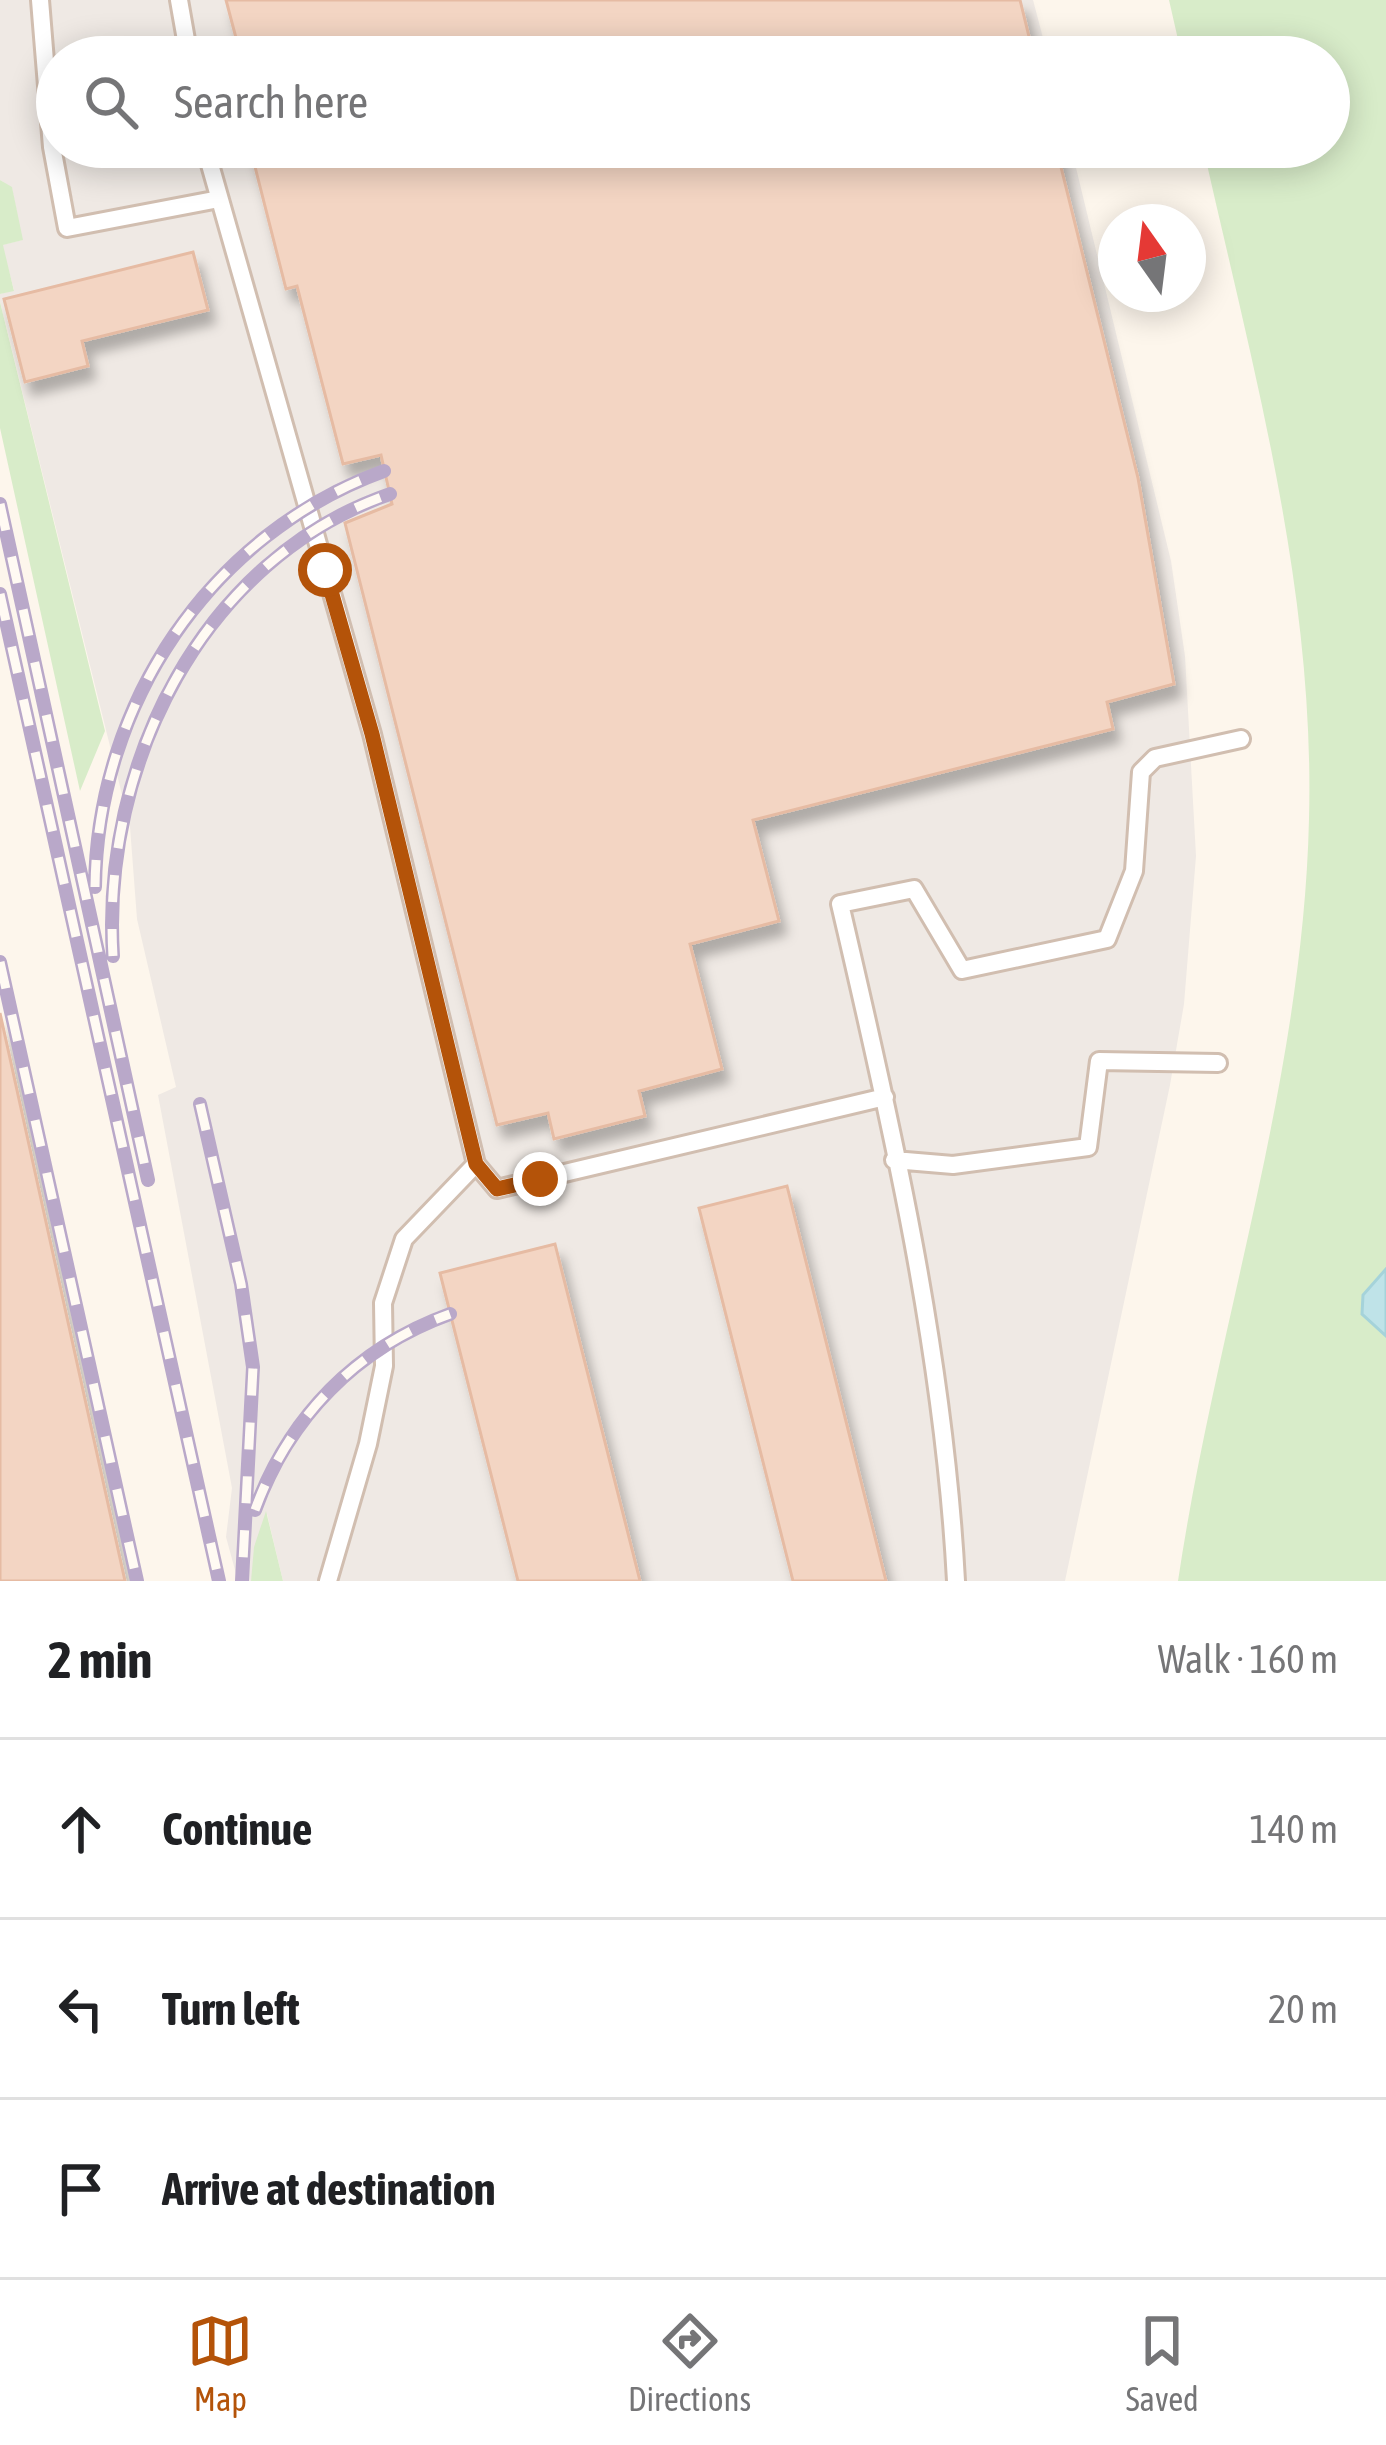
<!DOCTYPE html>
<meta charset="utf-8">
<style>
body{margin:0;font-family:"Asap Condensed",sans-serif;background:#f6f6f6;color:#202124}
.compass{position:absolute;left:1098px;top:204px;width:108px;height:108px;border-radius:50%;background:#fff;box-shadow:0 6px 30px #0003;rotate:346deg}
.stop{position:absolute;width:36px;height:36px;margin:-27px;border:9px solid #b45309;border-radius:50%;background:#fff}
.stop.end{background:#b45309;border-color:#fff;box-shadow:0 3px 12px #0008}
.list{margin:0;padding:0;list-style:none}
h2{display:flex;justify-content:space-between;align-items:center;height:156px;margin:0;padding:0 48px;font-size:51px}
h2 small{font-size:39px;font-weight:400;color:#757577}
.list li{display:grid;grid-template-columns:78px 1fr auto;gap:36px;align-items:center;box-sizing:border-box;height:180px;padding:0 48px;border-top:3px solid #e0e0e0}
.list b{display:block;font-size:45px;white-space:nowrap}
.list em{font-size:39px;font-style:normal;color:#757577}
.icon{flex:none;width:66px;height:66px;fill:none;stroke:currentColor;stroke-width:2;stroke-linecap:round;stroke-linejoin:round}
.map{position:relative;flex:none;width:1386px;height:1581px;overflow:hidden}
.search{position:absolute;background:#fff;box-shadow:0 6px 30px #0003;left:36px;right:36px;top:36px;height:132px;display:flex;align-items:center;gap:30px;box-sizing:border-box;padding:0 42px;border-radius:66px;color:#757577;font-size:45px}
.sheet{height:696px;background:#fff}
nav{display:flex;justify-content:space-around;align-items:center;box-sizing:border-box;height:168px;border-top:3px solid #e0e0e0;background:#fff;font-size:33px;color:#757577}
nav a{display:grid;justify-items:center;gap:6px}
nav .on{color:#b45309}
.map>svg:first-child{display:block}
.industrial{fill:#efe9e4}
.green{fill:#d8ecc9}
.water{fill:#bfe3e8;stroke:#a5d3da;stroke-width:3}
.building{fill:#f3d5c3;stroke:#e6bba3;stroke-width:3;filter:url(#shadow)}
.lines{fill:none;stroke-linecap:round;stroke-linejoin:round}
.lane-casing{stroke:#d1beb0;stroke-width:22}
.lane{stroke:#fff;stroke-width:16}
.rail-casing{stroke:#b9a8c9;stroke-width:14}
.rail{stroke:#fffaf3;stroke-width:9;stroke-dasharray:27;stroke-linecap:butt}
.route{stroke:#b45309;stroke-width:15}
</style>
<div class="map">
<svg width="1386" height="1581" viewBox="0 0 1386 1581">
<defs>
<filter id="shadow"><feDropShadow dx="7" dy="13" stdDeviation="6" flood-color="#0004"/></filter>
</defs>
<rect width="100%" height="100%" fill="#fdf6ec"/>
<path class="industrial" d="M0,0H1033L1048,57H57V147H1071L1171,561L1185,656L1196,856L1184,1004L1170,1085L1065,1581H283L267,1514L251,1581H238L226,1537L232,1488L158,1095L176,1087L137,919L130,827L0,302V294L14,290L2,245L22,240L12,188L0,180Z"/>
<path class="green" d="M1169,0H1386V1581H1178C1216,1326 1303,1080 1309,819C1315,589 1253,369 1203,147H1329V57H1182Z
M0,180L12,187L23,240L3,245L14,291L0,294Z
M0,302L105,731L80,791L0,428Z
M266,1511L283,1581H251L254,1547Z"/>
<path class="water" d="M1386,1269V1336L1362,1314L1363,1295Z"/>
<path class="building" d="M226,0H1020L1034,57H241Z
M250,147H1056L1138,478L1174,684L1107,702L1113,729L753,820L779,921L690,944L722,1069L639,1091L645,1116L554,1139L548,1113L497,1125L345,523L392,504L381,455L343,464L297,286L286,289Z
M193,252L208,310L82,341L88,366L25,382L4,299Z
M0,1013L125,1581H0Z
M787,1186L886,1581H793L699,1208Z
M555,1244L640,1581H518L440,1273Z"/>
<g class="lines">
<defs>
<path id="lane" d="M40,0L52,147L67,228L219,199
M179,0L189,57
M205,147L372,734L476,1164L497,1189L885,1097
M894,1160L953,1165L1088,1147L1099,1061L1218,1063
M328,1581L368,1444L384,1366L383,1303L404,1239L476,1164
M956,1581C944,1354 892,1126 840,904L914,889L962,970L1107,939L1134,871L1141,772L1155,758L1241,739"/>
</defs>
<use href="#lane" class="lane-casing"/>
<use href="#lane" class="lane"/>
<defs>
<path id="rail" d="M0,504L148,1180
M0,594L219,1581
M95,887C97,704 210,534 384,471
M113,956C101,765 202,559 390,494
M0,962L137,1581
M200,1104L241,1284L253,1367L242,1581
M255,1510C289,1417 356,1348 450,1314"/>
</defs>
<use href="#rail" class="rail-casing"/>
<use href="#rail" class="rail"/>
</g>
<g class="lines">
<path class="route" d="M325,570L372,734L476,1164L497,1189L540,1179"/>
</g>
</svg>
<svg class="compass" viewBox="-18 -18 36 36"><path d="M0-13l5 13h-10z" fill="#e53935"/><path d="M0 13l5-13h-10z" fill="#757577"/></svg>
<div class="stop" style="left:325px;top:570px"></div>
<div class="stop end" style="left:540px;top:1179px"></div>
<div class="search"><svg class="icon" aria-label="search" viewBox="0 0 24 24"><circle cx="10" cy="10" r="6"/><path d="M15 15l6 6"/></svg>Search here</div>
</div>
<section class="sheet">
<h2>2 min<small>Walk · 160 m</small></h2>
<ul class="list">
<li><svg class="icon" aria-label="ahead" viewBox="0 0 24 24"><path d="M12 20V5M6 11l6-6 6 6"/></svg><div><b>Continue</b></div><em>140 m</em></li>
<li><svg class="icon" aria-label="left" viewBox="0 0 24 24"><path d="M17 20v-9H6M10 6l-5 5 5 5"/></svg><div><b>Turn left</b></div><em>20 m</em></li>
<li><svg class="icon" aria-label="arrive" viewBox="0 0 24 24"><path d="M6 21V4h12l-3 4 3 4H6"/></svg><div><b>Arrive at destination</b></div></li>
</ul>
</section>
<nav>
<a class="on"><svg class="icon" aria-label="map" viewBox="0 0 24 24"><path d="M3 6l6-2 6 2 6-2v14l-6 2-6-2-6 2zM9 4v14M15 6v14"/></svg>Map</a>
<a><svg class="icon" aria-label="directions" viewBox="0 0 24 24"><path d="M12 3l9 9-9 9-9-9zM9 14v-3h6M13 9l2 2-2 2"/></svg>Directions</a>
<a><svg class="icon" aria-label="saved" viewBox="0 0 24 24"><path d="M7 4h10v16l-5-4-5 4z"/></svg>Saved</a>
</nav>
